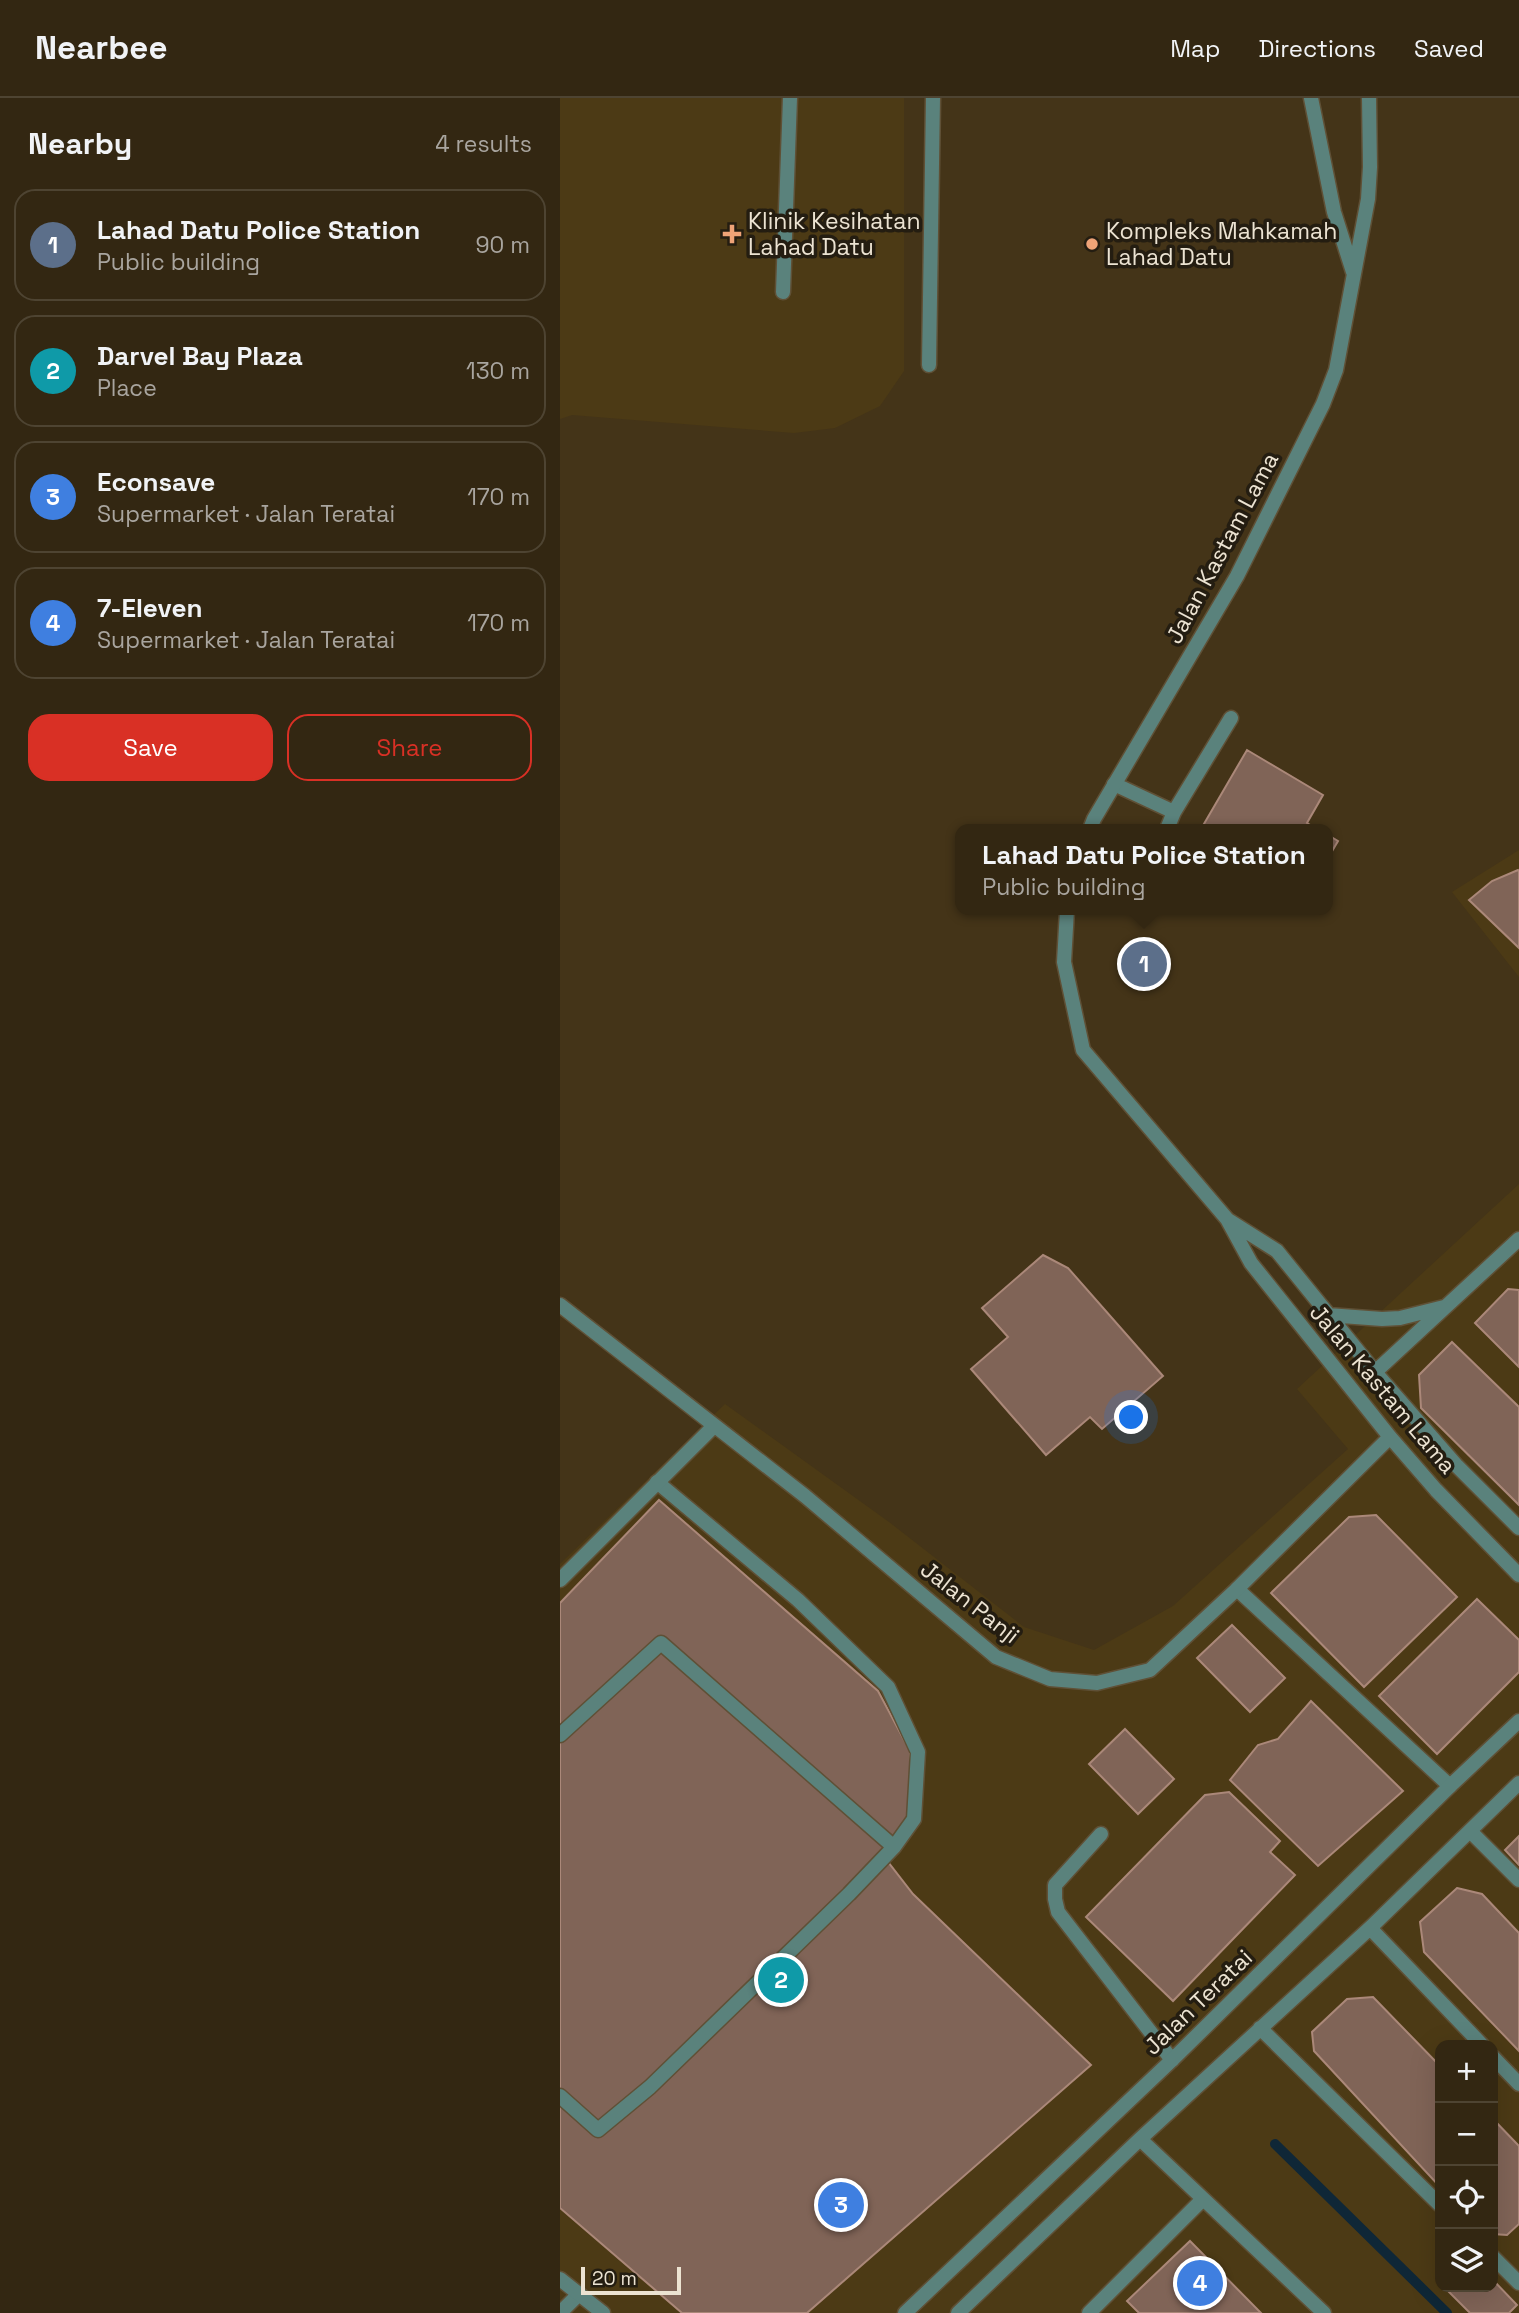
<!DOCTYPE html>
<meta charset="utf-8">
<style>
body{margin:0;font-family:"Space Grotesk",sans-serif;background:#3b2f1b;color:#f1f3f6}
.controls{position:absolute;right:21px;bottom:21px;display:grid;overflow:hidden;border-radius:14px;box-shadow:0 7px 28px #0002}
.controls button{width:63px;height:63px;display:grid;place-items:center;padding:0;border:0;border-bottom:2px solid #4e4432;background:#332712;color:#f1f3f6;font:35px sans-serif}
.scale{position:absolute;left:21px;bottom:18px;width:100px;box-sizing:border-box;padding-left:7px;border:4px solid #ece3d2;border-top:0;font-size:19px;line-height:24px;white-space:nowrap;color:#ece3d2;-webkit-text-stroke:5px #241d11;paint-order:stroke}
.you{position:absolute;left:572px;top:1320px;width:24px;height:24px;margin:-18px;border:5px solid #fff;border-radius:50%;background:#1a73e8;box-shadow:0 0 0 10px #1a73e833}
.badge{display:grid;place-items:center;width:46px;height:46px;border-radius:50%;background:#d93025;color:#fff;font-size:23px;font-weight:700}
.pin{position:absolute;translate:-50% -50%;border:4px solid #fff;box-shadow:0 2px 7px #0006}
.popup{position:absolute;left:395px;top:726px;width:378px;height:91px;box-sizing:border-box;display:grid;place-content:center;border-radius:14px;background:#332712;filter:drop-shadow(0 2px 5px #0005);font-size:23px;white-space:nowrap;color:#a9a59f}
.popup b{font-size:26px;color:#f1f3f6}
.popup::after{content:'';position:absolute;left:50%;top:100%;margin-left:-14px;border:14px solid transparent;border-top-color:#332712}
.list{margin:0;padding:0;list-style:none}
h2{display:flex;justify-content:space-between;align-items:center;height:91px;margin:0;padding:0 28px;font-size:30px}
h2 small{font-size:23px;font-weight:400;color:#a9a59f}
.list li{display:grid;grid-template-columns:46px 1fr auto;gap:21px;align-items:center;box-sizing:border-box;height:112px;margin:0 14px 14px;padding:0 14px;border:2px solid #4e4432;border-radius:21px}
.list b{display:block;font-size:26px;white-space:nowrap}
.list p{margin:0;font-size:23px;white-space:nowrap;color:#a9a59f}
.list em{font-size:23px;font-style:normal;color:#a9a59f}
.actions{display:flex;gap:14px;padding:21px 28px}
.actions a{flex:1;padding:16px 0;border:2px solid #d93025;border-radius:21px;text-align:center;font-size:24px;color:#d93025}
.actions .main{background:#d93025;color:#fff}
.icon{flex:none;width:38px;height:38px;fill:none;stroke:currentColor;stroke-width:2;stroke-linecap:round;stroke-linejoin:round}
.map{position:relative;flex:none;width:959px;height:2215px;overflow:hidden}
header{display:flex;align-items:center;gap:42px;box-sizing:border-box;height:98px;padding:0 35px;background:#332712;border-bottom:2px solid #4e4432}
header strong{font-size:33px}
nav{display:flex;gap:38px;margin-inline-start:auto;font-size:24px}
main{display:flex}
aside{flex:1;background:#332712}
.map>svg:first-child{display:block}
.built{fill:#4c3a15;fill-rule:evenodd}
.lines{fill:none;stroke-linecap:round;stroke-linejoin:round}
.stream{stroke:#0f2737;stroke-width:10}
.building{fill:#806457;stroke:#ab8879;stroke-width:2}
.lane-casing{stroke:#5f5036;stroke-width:17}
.street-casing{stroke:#5f5036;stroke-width:17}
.lane{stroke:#5a827c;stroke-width:14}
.street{stroke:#5a827c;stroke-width:14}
.poi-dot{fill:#efa377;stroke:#241d11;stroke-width:2.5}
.labels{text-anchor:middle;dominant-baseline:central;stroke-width:7;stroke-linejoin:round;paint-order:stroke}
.poi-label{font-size:23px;fill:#ece3d2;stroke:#241d11;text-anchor:start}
.street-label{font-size:23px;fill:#ece3d2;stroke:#241d11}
</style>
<header>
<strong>Nearbee</strong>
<nav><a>Map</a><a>Directions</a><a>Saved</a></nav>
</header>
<main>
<aside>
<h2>Nearby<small>4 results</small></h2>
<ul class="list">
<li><span class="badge" style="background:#5c6f8a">1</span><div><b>Lahad Datu Police Station</b><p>Public building</p></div><em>90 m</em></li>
<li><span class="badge" style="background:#0f9aa8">2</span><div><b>Darvel Bay Plaza</b><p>Place</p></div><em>130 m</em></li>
<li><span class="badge" style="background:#3f7fe0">3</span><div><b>Econsave</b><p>Supermarket · Jalan Teratai</p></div><em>170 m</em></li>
<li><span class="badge" style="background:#3f7fe0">4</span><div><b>7-Eleven</b><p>Supermarket · Jalan Teratai</p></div><em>170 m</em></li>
</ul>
<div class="actions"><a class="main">Save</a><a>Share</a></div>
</aside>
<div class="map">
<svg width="959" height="2215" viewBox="0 0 959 2215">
<rect width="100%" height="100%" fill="#443418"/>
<path class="built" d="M0,0H344V273L320,308L275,330L234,335L12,317L0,321Z
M959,752V879L892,794Z
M959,1086V2215H0V1466L165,1306L329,1424L464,1529L534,1552L613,1508L788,1351L737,1291ZM880,1947H933V2189H880Z"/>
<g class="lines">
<path class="stream" d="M715,2046L887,2215"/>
</g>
<path class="building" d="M687,652L763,697L747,725L757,731H641Z
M768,737L778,743L768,760Z
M958,772L959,773V850L909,802L932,783Z
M483,1157L508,1170L603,1278L542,1331L530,1319L486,1357L411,1271L448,1239L422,1210Z
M948,1191L959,1192V1269L915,1225Z
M892,1244L959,1309V1407L861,1310L859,1277Z
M99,1402L318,1593L350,1653V1727L322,1756L353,1796L531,1967L247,2215H122L0,2110V1505Z
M816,1417L897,1499L804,1589L711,1495L789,1419Z
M917,1501L959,1542V1574L877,1656L819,1598Z
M672,1527L725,1580L690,1614L637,1560Z
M751,1603L843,1693L758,1768L670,1682L698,1647L718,1641Z
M565,1631L614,1681L578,1716L529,1666Z
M669,1694L720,1743L710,1754L735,1777L613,1903L526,1819L645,1697Z
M959,1738V1767L945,1752Z
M897,1790L922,1796L959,1835V1953L864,1854L860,1824Z
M813,1899L880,1968V2089L754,1953L752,1934L787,1901Z
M933,2021L959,2048V2126L947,2137L933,2136Z
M630,2143L701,2215H579L567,2203Z
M933,2182L957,2207L949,2215H910L884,2189H933Z"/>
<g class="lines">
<defs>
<path id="lane" d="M223,194L230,0
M369,267L373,0
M554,686L614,714
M607,731L614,714L671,620
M677,1491L890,1688
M0,1637L101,1545L334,1749
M541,1736L495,1787V1801L498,1814L612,1962
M0,1998L38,2032L90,1989L289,1796L334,1749L354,1721L358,1654L328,1589L238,1502L97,1384
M0,2215L18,2197"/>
<path id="street" d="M751,0L774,114L793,174
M530,731L534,721L677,478L763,306L776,272L808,101L810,69L809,0
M507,812L504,864L523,952L667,1121L691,1165L830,1339L876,1392L959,1477
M668,1122L717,1153L815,1274L897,1368L959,1430
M0,1207L245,1398L436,1559L490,1581L537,1585L590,1572L677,1491L830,1339
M768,1217L822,1221L840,1220L884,1209
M815,1274L959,1141
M0,1482L154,1328
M910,1733L959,1782
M810,1830L922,1947
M700,1930L880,2107
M933,1959L959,1986
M580,2041L764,2215
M933,2159L959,2185
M0,2181L43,2215
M345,2215L612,1962L890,1688L959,1623
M398,2215L580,2041L810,1830L959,1685
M529,2215L643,2101"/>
</defs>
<use href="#lane" class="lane-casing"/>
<use href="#street" class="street-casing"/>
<use href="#lane" class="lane"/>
<use href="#street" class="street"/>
</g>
<g class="poi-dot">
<path d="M168.5 125.5h7v7h7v7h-7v7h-7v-7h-7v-7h7z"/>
<circle cx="532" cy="146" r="7"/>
</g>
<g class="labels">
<g class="poi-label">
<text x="188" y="123">Klinik Kesihatan<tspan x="188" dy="26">Lahad Datu</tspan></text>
<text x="546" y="133">Kompleks Mahkamah<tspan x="546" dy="26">Lahad Datu</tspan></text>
</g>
<g class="street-label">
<text transform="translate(662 450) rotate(-62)">Jalan Kastam Lama</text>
<text transform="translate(823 1291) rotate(50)">Jalan Kastam Lama</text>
<text transform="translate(410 1504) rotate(38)">Jalan Panji</text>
<text transform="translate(638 1904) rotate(-44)">Jalan Teratai</text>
</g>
</g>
</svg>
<div class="controls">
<button>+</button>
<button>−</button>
<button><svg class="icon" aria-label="locate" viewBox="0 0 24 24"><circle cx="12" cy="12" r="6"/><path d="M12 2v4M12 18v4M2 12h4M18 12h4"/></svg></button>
<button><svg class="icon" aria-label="layers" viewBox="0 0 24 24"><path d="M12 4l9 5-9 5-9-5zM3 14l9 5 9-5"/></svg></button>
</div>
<div class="scale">20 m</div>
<div class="you"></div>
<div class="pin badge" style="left:584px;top:866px;background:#5c6f8a">1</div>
<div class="popup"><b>Lahad Datu Police Station</b>Public building</div>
<div class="pin badge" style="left:221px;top:1882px;background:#0f9aa8">2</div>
<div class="pin badge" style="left:281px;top:2107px;background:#3f7fe0">3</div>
<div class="pin badge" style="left:640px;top:2185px;background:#3f7fe0">4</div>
</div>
</main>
